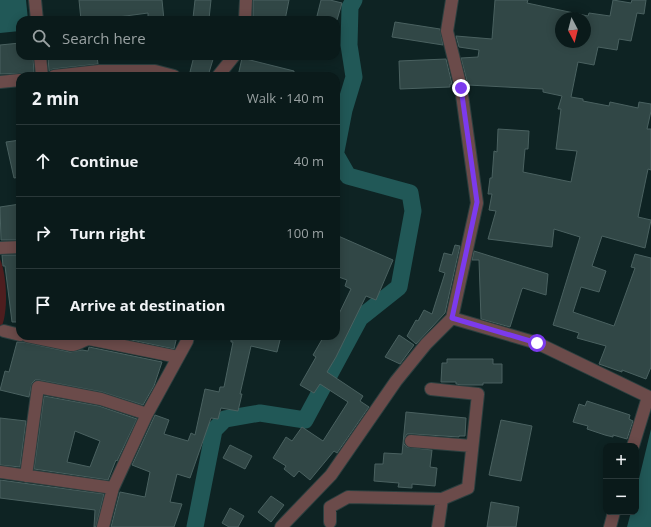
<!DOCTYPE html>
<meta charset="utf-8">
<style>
body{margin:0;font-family:"Open Sans",sans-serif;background:#182727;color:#f1f3f6}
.controls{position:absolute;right:12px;bottom:12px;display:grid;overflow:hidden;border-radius:8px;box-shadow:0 2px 10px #0003}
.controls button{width:36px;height:36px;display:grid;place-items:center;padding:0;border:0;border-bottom:1px solid #2a3839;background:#0a1a1a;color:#f1f3f6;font:20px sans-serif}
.compass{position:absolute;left:555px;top:12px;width:36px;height:36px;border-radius:50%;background:#0a1a1a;box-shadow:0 2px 10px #0003;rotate:173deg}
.stop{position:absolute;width:12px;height:12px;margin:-9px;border:3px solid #7c3aed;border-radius:50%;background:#fff}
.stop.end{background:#7c3aed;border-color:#fff;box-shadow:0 1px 4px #0008}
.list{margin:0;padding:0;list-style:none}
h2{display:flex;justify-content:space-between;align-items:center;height:52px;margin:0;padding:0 16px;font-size:17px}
h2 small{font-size:13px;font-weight:400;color:#99a1a2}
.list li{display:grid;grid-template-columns:26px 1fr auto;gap:12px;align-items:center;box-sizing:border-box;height:72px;padding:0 16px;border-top:1px solid #2a3839}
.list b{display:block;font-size:15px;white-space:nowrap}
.list em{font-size:13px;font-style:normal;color:#99a1a2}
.icon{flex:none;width:22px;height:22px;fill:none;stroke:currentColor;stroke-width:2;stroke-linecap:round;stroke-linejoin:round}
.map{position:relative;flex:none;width:651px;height:527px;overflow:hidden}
.search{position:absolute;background:#0a1a1a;box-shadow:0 2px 10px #0003;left:16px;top:16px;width:324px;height:44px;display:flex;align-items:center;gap:10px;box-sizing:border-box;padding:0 14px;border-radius:12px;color:#99a1a2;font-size:15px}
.panel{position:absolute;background:#0a1a1a;box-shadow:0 2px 10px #0003;left:16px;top:72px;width:324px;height:268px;border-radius:12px}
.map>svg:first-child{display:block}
.green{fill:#4e1e1f}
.water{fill:#215857}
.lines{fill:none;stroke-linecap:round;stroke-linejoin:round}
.canal{stroke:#215857;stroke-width:17}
.building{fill:#314746;stroke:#4a6160;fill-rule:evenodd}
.minor-casing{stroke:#2b3f3f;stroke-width:14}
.minor{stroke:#6b4b4a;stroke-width:12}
.route{stroke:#7c3aed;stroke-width:5}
</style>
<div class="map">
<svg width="651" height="527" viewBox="0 0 651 527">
<rect width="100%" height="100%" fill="#0e2323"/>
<path class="green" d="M0,259C7,275 9,315 0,330Z"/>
<path class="water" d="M0,0H26L28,20H20V31L0,33Z
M651,429V527H627L631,512H636V491Z"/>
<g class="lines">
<path class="canal" d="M336,151L344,110L354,77L349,45L350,7L354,0
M195,527L214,430L225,419L260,413L305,420L360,318L399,287L413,211L410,193L348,176L336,155"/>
</g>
<path class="building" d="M79,0H162L164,20H148V13L118,17V20H81Z
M195,0H211L209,19L193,18Z
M253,0H289L285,20H253Z
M321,0H330L342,3L337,20H316Z
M495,0H528L527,3L588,16L589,13L610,16L613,0L631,3L632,0H646L644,14L637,13L631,41L619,39L617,50L598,47L594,65L578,62L571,97L583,99V101L609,106L610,102L638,108L639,102L651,104V111L647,129H651V170L648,169L638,217L651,220L645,248L602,236L592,266L606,271L599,292L581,287L573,312L614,326L635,268L631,267L635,254L651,258V367L646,379L622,370V372L599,364L606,346L577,338L579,333L553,325L580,237L554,229L552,247L488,239L496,211L489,210L492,194H488L490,178H492L494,151L497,152L498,129L529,131L528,149H525L523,172L571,182L577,151L556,149L561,109H558L562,96L543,92V89L468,85L461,58L478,57L479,50L459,47L456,36L492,39ZM561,18H585V42H561Z
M395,22L440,29L443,45L392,37Z
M20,43V56H33L34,73L0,74V45Z
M48,56H97L98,64L53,69L49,71Z
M194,56H214L208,76L190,72Z
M242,58L294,71V76H238Z
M446,59L452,84H450V87L400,89L399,61Z
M20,140V177L14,178L6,142Z
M20,204V240H1L0,207Z
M336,235L393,260L376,300L366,296L336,357L327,372L363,396L360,401L369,407L337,453L334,451L310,480L299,471L294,477L284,469L286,466L273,458L286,437L292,441L302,427L323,441L348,402L320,384L314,393L300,385L316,357L313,355L324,336H336V320L351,289L345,286L347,280L336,276Z
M455,245L460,246L445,313L416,344L407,336L416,320L418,321L424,310L432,314L445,273L439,271L444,253L452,255Z
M474,251L548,274L546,295L523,288L522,289L510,327L481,319L479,260H472Z
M2,255H20V322H12L5,266H3Z
M399,335L414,345L400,364L385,357Z
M112,336H177L174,349Z
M231,336H281L277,352L251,346L240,394H242L238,411L221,408L218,419L211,418L190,478L177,474L170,502L182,504L174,527H111L120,492L145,497L150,472L132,465L155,415L169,420L164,434L188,441L191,433L195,435L205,389L219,392L220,387H224L233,342H231Z
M17,342H23L70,352L82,350L88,351L89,347L162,362L154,386L143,405L102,392L39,380H35L32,383L29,397L0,390L5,371L9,372Z
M447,359H493V364H502V383H483V385H461L456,384V382H441L442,363H447Z
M44,396L99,406L137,419L117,461L116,460L108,480L34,469ZM75,431L100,441L90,467L67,462Z
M587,401L630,415L629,419L633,421L627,439L613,435V437L605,435L587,429L588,426L573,422L579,404L585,406Z
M406,412L466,418L465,436H459V437L412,434H407L405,437L404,444L407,447L432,450L430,467L437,468L435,486L412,484V488L398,487L399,483L374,481L375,464H383L384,453L402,454Z
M0,418L26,421L20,467L0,465Z
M501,420L532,426L521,481L489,475Z
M230,445L252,456L245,469L223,458Z
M0,480L104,494L96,527H94L95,510L0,498Z
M271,496L284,505L271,522L258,512Z
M491,502L519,507L516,527H487Z
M230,508L244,516L238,527H229L222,523Z"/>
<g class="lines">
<defs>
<path id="minor" d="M35,0L37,20
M452,0L447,31L461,88L477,203L452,318
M245,20L246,0
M40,56L42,76
M54,76L99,71H155L174,76
M218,76L234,56
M0,82L20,80
M0,248L20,247
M4,331L20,335
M27,336L71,345C78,345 82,340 89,339L178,357
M431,389L478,394L468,488L442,499L438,527
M411,441L472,446
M633,446L648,397
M0,472L113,488
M26,476L38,387L101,399L147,414
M330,522V507L348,497L442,499
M103,527L113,488L147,414L187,341L188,336
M281,527L331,475L396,381L426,344L452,318L537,343L651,398
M610,527L614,512"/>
</defs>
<use href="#minor" class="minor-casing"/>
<use href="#minor" class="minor"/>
</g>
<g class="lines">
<path class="route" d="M461,88L477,202L452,318L537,343"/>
</g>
</svg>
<div class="controls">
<button>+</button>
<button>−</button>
</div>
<svg class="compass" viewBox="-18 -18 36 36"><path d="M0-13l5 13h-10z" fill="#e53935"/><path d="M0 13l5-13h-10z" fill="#99a1a2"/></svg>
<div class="stop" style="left:537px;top:343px"></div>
<div class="stop end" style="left:461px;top:88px"></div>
<div class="search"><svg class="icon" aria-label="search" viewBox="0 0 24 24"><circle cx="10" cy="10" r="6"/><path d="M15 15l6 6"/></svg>Search here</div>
<section class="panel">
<h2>2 min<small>Walk · 140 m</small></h2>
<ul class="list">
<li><svg class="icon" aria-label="ahead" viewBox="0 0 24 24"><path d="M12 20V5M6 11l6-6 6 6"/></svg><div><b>Continue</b></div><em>40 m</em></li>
<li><svg class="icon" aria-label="right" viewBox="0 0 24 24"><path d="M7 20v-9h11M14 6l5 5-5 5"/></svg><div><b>Turn right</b></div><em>100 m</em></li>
<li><svg class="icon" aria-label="arrive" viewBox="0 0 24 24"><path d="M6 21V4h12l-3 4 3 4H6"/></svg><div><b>Arrive at destination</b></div></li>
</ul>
</section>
</div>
